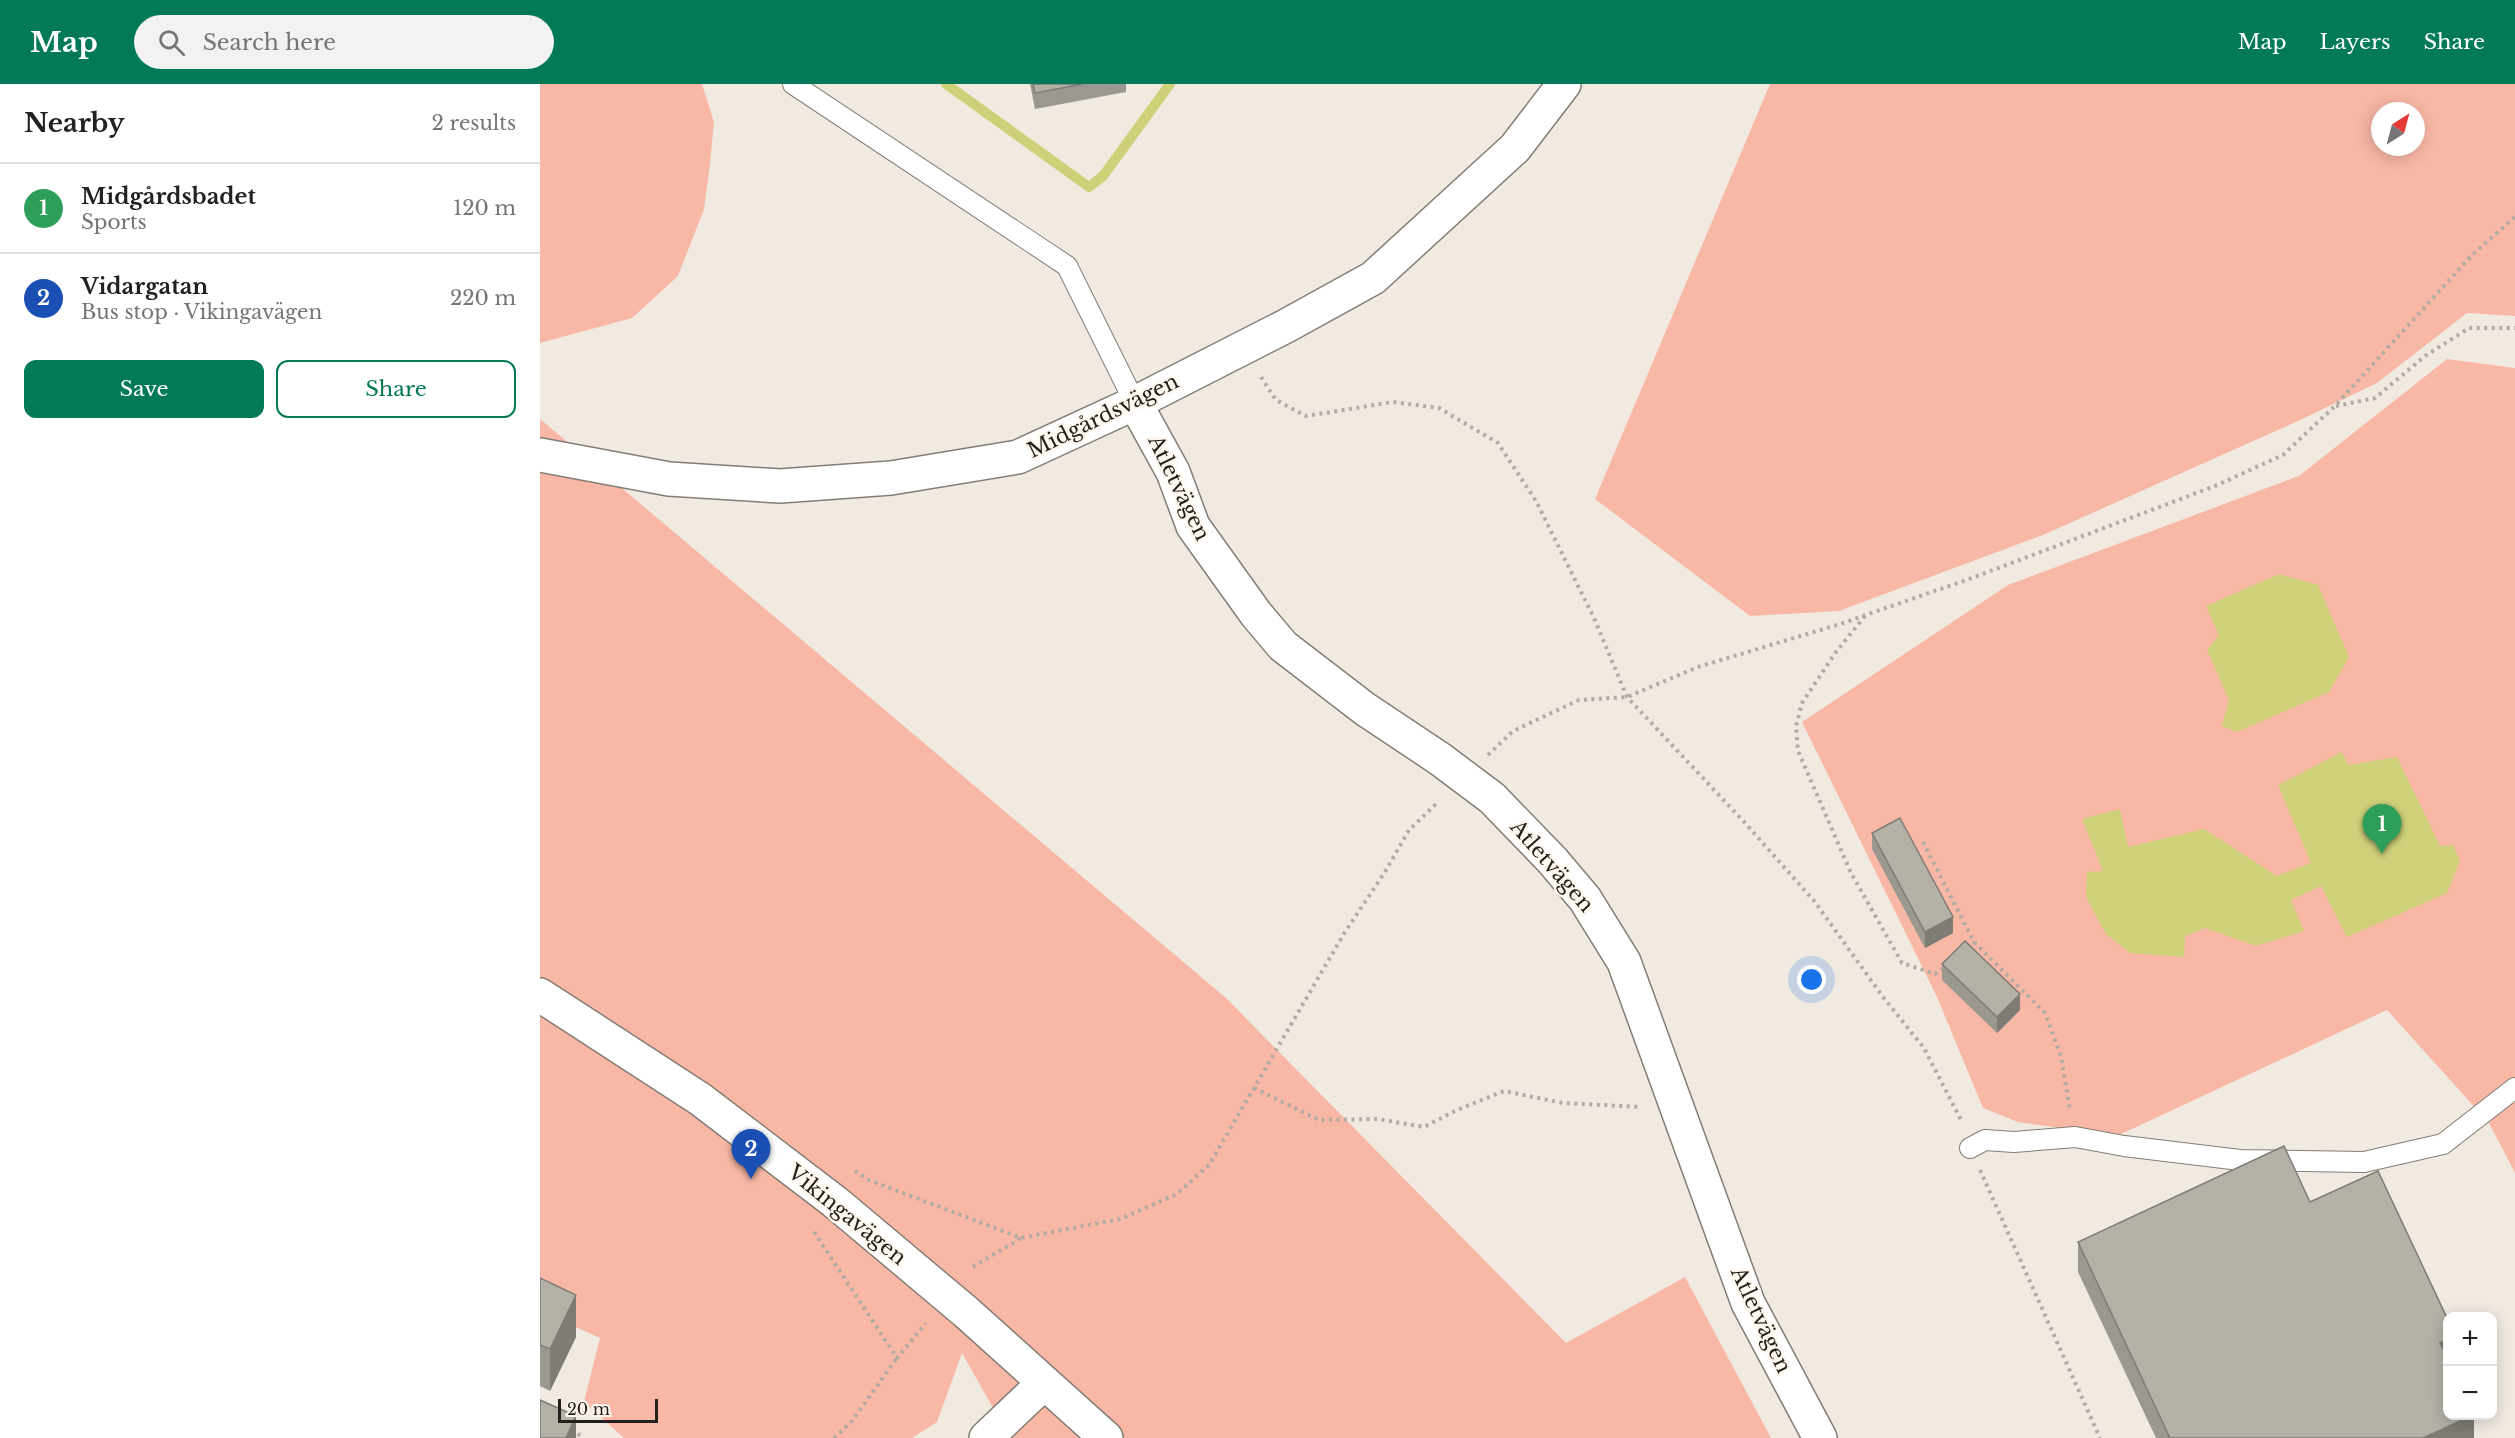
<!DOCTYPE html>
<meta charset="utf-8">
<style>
body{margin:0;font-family:"Libre Baskerville",serif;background:#f2f2f2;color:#202124}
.controls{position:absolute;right:18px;bottom:18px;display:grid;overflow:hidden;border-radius:12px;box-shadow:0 3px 15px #0003}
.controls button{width:54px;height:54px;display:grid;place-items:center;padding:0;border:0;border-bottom:2px solid #e0e0e0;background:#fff;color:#202124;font:30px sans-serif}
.compass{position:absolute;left:1831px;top:18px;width:54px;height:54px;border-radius:50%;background:#fff;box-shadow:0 3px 15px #0003;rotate:36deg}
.scale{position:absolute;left:18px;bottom:15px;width:100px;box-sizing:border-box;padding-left:6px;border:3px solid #221f1c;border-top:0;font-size:16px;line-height:21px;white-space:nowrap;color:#221f1c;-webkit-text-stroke:4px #fef7ee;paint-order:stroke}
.you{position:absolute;left:1272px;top:896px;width:21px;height:21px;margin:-15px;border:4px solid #fff;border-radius:50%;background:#1a73e8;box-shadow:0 0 0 9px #1a73e833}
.badge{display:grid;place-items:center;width:39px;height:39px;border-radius:50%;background:#027a57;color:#fff;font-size:20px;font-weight:700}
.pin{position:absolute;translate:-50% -50px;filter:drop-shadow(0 2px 3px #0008)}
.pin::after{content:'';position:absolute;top:32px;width:21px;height:18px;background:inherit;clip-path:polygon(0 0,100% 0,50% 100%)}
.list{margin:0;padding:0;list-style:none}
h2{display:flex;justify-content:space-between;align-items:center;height:78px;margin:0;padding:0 24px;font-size:26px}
h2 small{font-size:20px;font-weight:400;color:#757577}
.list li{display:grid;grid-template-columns:39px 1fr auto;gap:18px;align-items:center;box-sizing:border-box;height:90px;padding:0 24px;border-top:2px solid #e0e0e0}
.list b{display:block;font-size:22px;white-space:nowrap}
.list p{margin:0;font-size:20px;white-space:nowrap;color:#757577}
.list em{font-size:20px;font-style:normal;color:#757577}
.actions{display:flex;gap:12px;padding:18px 24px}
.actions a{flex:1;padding:14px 0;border:2px solid #027a57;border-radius:12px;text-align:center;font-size:21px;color:#027a57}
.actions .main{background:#027a57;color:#fff}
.icon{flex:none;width:33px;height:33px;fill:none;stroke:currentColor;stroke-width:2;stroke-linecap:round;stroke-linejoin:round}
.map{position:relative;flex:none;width:1975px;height:1354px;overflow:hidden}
header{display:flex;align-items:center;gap:36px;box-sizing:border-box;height:84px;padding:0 30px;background:#027a57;color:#fff}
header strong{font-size:28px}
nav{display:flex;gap:33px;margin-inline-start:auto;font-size:21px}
.search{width:420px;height:54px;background:#f2f2f2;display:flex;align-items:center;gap:15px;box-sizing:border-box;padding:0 21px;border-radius:33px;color:#757577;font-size:22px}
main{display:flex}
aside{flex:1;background:#fff}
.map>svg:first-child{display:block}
.green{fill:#f9b7a5;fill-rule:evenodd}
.water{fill:#cfd179}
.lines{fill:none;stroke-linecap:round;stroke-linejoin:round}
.stream{stroke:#cfd179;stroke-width:10}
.service-casing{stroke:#847d75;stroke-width:22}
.minor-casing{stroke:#847d75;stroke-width:36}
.tertiary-casing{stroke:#847d75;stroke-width:36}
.path{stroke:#b1aba4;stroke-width:4;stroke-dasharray:3 4.5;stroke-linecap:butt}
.service{stroke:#fff;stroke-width:20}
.minor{stroke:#fff;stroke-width:33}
.tertiary{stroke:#fff;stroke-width:33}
.wall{fill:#9b9890}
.shaded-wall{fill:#7e7c75}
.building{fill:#b4b1a7;stroke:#7e7c75;stroke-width:1.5}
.labels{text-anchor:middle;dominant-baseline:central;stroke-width:5;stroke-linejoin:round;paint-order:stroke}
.street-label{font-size:21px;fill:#221f1c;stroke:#fef7ee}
</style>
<header>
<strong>Map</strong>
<div class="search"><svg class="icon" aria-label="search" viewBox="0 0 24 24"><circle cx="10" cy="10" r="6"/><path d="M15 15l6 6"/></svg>Search here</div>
<nav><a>Map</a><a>Layers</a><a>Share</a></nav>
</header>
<main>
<aside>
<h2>Nearby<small>2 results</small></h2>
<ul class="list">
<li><span class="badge" style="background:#2e9e5b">1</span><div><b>Midgårdsbadet</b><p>Sports</p></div><em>120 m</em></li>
<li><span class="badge" style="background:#1a4fb4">2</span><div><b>Vidargatan</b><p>Bus stop · Vikingavägen</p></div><em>220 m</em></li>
</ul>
<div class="actions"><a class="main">Save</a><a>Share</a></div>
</aside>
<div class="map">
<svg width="1975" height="1354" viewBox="0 0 1975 1354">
<rect width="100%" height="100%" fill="#f1eae1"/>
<path class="green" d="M0,0H162L174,38L170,80L164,125L138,192L92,234L0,259Z
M1230,0H1975V232L1927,229L1837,299L1756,338L1503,451L1299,527L1210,532L1055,415ZM1840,27H1876V63H1840Z
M1907,275L1975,284V1089L1949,1039L1847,926L1577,1052L1478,1038L1443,1024L1397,913L1262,638L1468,501L1759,392Z
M0,335L686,914L1026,1259L1145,1193L1231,1354H470L422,1269L397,1338L372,1354H84L44,1318L60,1254L0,1227Z"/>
<path class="water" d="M1739,490L1778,501L1809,573L1789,608L1697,648L1682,642L1689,616L1667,566L1679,551L1666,522Z
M1802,668L1808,681L1857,673L1900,762L1913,761L1920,777L1907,809L1807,853L1781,802L1751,816L1764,847L1716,862L1665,844L1645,852L1644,873L1590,869L1566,850L1546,813L1547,788L1563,787L1542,735L1580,725L1588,763L1664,745L1737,792L1771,779L1738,701Z"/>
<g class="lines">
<path class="stream" d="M406,0L549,103L563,92L630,0"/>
<defs>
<path id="service" d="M253,0L527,182L595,319
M1430,1064L1445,1056L1474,1058L1535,1053L1584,1062L1700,1076L1824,1078L1903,1060L1975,1004"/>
<path id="minor" d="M595,319L633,388L653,442L716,530L743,562L825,625L900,675L952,714L1012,776L1045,815L1084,878L1208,1219L1280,1354
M0,911L160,1015L295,1118L426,1228L566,1354
M446,1354L504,1299"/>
<path id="tertiary" d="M0,371L129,395L240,402L351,394L478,373L595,319L746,242L833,194L975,64L1024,0"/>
</defs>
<use href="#service" class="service-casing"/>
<use href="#minor" class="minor-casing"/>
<use href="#tertiary" class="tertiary-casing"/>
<path class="path" d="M721,293L736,316L766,332L853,318L899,324L958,359L996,417L1054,534L1087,613L1206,740L1275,818L1343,913L1384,964L1422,1038
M1796,322L1835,314L1885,272L1929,244H1975
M1325,532L1296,568L1262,619L1256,642L1258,667L1311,789L1362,879L1395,890L1405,883
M948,671L973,647L1039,616L1087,613L1158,583L1300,540L1432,494L1675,402L1743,371L1795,322L1932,171L1975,133
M1383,758L1434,858L1505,929L1521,972L1530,1027
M1427,864L1434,858
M714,1004L779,1036L838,1035L884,1043L917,1026L964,1007L1023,1019L1101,1023
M1440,1086L1560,1354
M315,1087L329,1096L481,1154L580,1135L637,1110L669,1081L805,848L845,788L869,746L899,717
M274,1148L357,1274L386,1239
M433,1183L481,1154
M32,1345L43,1354
M294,1354L312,1337L357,1274"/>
<use href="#service" class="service"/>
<use href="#minor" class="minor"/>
<use href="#tertiary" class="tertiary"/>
</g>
<path class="wall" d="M490,0H586V8L495,25Z
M1332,749L1413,849L1385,864L1332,765Z
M1402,880L1480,926L1457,949L1402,896Z
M1770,1118L1908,1332H1934V1354H1616L1538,1188V1158Z
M0,1194L36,1253L10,1307L0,1302Z"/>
<path class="shaded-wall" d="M1413,833V849L1385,864V848Z
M1480,910V926L1457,949V933Z
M36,1211V1253L10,1307V1265Z
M1908,1256V1286L1900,1259Z
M36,1332V1354H26Z
M1931,1332H1934V1354H1883Z"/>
<path class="building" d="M493,0H543L495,9Z
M1360,734L1413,833L1385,848L1332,749Z
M1425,857L1480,910L1457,933L1402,880Z
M1744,1062L1770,1118L1838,1087L1908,1236V1256L1900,1259L1908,1275V1332H1931L1883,1354H1630L1538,1158Z
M0,1194L36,1211L10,1265L0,1261Z
M0,1316L36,1332L26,1354H0Z"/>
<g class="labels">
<g class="street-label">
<text transform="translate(563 332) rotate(-26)">Midgårdsvägen</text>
<text transform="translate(639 404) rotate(64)">Atletvägen</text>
<text transform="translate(1012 782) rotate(49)">Atletvägen</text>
<text transform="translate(307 1131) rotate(39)">Vikingavägen</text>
<text transform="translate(1221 1236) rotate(65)">Atletvägen</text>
</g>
</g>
</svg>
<div class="controls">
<button>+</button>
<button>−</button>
</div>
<svg class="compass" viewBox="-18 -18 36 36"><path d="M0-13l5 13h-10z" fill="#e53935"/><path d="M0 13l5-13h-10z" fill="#757577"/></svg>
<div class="scale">20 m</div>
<div class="you"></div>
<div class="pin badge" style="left:1842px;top:770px;background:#2e9e5b">1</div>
<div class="pin badge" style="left:211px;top:1095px;background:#1a4fb4">2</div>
</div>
</main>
